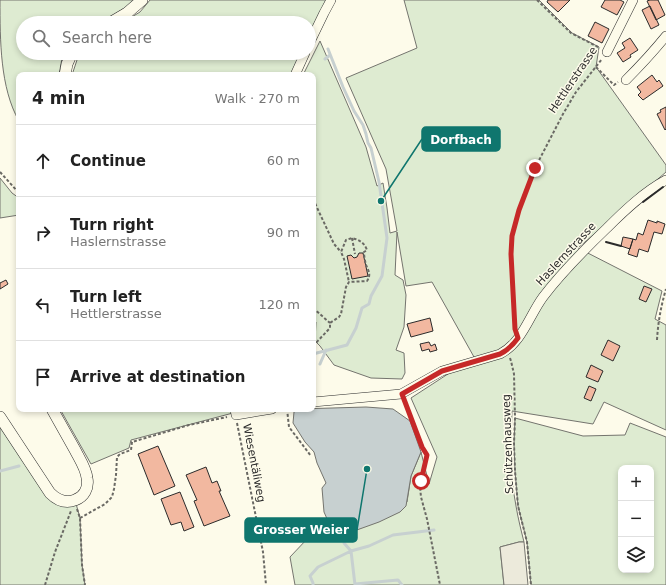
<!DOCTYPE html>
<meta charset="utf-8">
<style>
body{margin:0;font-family:"DejaVu Sans",sans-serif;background:#f2f2f2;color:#222}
.controls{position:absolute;right:12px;bottom:12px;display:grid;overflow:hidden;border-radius:8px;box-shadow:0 2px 6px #0003}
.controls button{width:36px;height:36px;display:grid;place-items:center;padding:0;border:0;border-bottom:1px solid #e0e0e0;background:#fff;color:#222;font:20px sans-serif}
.stop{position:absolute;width:12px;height:12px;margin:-9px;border:3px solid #c62828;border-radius:50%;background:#fff}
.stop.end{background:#c62828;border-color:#fff;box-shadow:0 1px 4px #0008}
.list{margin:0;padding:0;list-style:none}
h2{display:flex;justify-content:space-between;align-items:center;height:52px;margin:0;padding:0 16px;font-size:17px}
h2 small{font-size:13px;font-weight:400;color:#767676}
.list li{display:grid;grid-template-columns:26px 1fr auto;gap:12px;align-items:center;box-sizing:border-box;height:72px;padding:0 16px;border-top:1px solid #e0e0e0}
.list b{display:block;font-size:15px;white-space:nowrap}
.list p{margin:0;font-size:13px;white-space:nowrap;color:#767676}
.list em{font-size:13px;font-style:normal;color:#767676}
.icon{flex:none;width:22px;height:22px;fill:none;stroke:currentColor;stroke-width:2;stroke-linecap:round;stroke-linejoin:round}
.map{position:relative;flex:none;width:666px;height:585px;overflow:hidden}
.search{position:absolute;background:#fff;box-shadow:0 2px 6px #0003;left:16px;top:16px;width:300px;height:44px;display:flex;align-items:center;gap:10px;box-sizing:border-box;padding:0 14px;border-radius:22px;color:#767676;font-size:15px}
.panel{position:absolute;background:#fff;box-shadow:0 2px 6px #0003;left:16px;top:72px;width:300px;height:340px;border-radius:8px}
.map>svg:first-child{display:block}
.green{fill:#deebd1;stroke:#74746e;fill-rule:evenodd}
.parking{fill:#eceadb;stroke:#74746e}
.water{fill:#c7d0d0;stroke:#74746e}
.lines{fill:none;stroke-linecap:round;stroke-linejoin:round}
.stream{stroke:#c7d0d0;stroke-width:3}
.building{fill:#f2b8a0;stroke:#2b2b2b}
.minor-casing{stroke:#2b2b2b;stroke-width:10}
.tertiary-casing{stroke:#2b2b2b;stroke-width:12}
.path{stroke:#6a6964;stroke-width:2;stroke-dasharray:3 2;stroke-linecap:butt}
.minor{stroke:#fdfbea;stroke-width:9}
.tertiary{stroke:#fdfbea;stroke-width:11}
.wall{stroke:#2b2b2b;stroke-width:2}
.route{stroke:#c62828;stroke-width:5}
.labels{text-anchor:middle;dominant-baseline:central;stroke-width:3;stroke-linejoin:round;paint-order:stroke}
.street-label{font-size:11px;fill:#2b2b2b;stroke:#fdfbea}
.leader{fill:none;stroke:#0f766e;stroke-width:1.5}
.callout-dot{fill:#0f766e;stroke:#fdfbea;stroke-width:1.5}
.callout{fill:#0f766e;stroke:#0f766e;stroke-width:1.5}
.callout-label{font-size:12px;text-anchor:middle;font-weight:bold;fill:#fff}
</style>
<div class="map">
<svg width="666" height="585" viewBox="0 0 666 585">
<rect width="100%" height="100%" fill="#fdfbea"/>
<path class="green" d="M0,0H135L131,4L101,23H23V53H66L62,58L59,75H19V121C0,88 0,40 0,0Z
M150,0H326L309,38V23H122L140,12Z
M404,0H539L572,33L599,47L596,67L666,165V172L578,248L662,291L655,319L666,325V430L604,402L593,424L512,411C511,442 510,476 516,506C518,518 521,530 524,542H519L500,547L504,585H295L290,557L308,538L346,529L354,531L407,502L411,476L421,452L429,484L437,457L411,398L474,357L432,282L406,286L397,232L395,275L403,280L406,295L404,327L396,350L404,353L405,373L402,379L371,378L334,365L320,346L315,341L316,322L313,319V75H303L320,41L366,147L377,186L383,183L387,208L390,233L397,231L386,169L346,78L417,48Z
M83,53H302L293,75H72L77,60Z
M0,178L12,193L19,198V215L0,218Z
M60,409H248L131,440L129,448L91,464Z
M0,417L50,493L75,500L80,518L82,565L85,585H0Z
M515,418L583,436L625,435L630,423L666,437V585H531L527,542L518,506L515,471L514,444ZM621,468H651V570H621Z"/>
<path class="parking" d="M519,542H524L528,585H504L500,547Z"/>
<path class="water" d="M366,407L393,409L410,421L421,452L411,476L406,506L400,512L379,522L354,531L328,521L324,512L322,488L326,483L317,463L314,452L305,442L293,423L294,412L298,409Z"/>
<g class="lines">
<path class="stream" d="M325,59L330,55
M313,354L347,345L356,328L362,308L369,304L371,296L382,276L387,238L379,182L371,148L368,143L366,134L363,125L354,111L343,87L328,49
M320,364L326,350
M0,471L19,466
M346,529L344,543L351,551L355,585
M355,584L398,580L402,585
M313,585V583L310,576L318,567L351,551L369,546L393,535L434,530"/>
</g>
<path class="building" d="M548,0H570L558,12L547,2Z
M605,0H620L624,2L617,15L601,7Z
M650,0H658L665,15L656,20L647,1Z
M650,6L659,25L651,29L642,10Z
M595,22L609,29L602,43L588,36Z
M630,38L638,50L630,55L631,57L623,62L617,53L625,48L622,43Z
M652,75L657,82L659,80L663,86L643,100L638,95L641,92L637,87Z
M666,107V129L665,130L657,114L661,112L660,110Z
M648,220L657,223V221L665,224L662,234L654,232L648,252L639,249L637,257L628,254L633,239L636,240L638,233L643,235Z
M623,237L633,239L630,249L621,246Z
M359,253H363L368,276L352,279L347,256L351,255L354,258L357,257Z
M6,280L8,284L0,289V283Z
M644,286L652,289L646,302L639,299Z
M430,318L433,331L411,337L407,324Z
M608,340L620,346L613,361L601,355Z
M429,342L431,346L435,344L437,350L430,352L429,349L422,351L420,344Z
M591,365L603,371L598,382L586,377Z
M589,386L596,389L591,401L584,398Z
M158,446L175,486L154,495L138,454Z
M206,467L212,483L217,481L221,491H219L230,516L204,526L194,501L197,500L186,475Z
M180,492L194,527L184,531L181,522L171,525L161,499Z"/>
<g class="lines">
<defs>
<path id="minor" d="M309,44L324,13L331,0
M607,52L633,0
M295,75L305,53
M626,80C640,66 653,52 666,36
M313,402L401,394L442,371L500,354C522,343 529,316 543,297C562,272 584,250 607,228C625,210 644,192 666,180
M235,409L236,415L272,409"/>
<path id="tertiary" d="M110,23L127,13L142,0
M65,75L67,64L72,53
M0,417L50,493C57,500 65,504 75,500C84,497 89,488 87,478C86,468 79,458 75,450C67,436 60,423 52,409"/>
</defs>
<use href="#minor" class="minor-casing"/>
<use href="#tertiary" class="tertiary-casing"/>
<path class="path" d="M537,0L571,33L600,48
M596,67L614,85L618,82
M0,172L19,193
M313,199L334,244L341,252
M352,238L355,254
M313,308L330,323
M515,325L511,254L512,236L519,210L535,168L563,114L576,92L602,59
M657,340C658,322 661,306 666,289
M313,346L330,328V323L339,317L341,314L346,287L349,282L367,281C371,275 369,272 366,265C365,261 364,256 364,252L367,250C364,242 359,240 352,238L346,240L341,252L344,259L349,282
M510,358L511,361L514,374L515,418L514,444L515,471L518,506L527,542L531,585
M405,403L423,447L427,455L420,487L421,497L427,519L440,585
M287,409L289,427L311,456
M237,423L263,552L266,585
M77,509L80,518L82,565L85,585
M80,518L105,504L112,497L114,489L116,475L117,457L120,454L131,450L132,442L189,425L227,417
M45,585L55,552L71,511"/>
<use href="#minor" class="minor"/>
<use href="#tertiary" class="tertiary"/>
<path class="wall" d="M643,202L663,187
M606,242L621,246"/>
</g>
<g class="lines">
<path class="route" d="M421,481L427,455L422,447L402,394L442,371L500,354C508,350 513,345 518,338L515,329L511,254L512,236L519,210L535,168"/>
</g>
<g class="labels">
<g class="street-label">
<text transform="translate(573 80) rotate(-56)">Hettlerstrasse</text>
<text transform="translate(566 254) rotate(-47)">Haslernstrasse</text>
<text transform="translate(508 444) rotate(-92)">Schützenhausweg</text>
<text transform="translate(254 463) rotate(79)">Wiesentäliweg</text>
</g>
</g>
<path class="leader" d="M381 201L422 139M367 469L357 530"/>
<g class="callout-dot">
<circle cx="381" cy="201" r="4"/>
<circle cx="367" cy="469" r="4"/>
</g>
<g class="callout">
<rect x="422" y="127" width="78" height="24" rx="4"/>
<rect x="245" y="518" width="112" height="24" rx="4"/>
</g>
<g class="callout-label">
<text x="461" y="144">Dorfbach</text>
<text x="301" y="534">Grosser Weier</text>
</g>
</svg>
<div class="controls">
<button>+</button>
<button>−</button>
<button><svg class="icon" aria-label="layers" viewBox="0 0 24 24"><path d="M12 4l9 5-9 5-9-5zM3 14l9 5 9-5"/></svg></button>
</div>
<div class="stop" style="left:421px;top:481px"></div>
<div class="stop end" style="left:535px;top:168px"></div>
<div class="search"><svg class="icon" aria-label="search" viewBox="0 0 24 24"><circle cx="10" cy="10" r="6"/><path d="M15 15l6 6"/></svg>Search here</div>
<section class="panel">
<h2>4 min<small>Walk · 270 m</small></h2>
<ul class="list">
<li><svg class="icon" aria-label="ahead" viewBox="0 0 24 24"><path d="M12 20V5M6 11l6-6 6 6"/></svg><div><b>Continue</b></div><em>60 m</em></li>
<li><svg class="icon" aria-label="right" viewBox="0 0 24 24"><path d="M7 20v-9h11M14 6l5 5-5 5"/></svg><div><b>Turn right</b><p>Haslernstrasse</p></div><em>90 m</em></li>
<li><svg class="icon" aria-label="left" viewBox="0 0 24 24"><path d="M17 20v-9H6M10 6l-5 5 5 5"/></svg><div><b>Turn left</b><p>Hettlerstrasse</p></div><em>120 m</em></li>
<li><svg class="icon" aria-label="arrive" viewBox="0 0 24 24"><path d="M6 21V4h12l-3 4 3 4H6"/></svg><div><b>Arrive at destination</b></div></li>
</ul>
</section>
</div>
